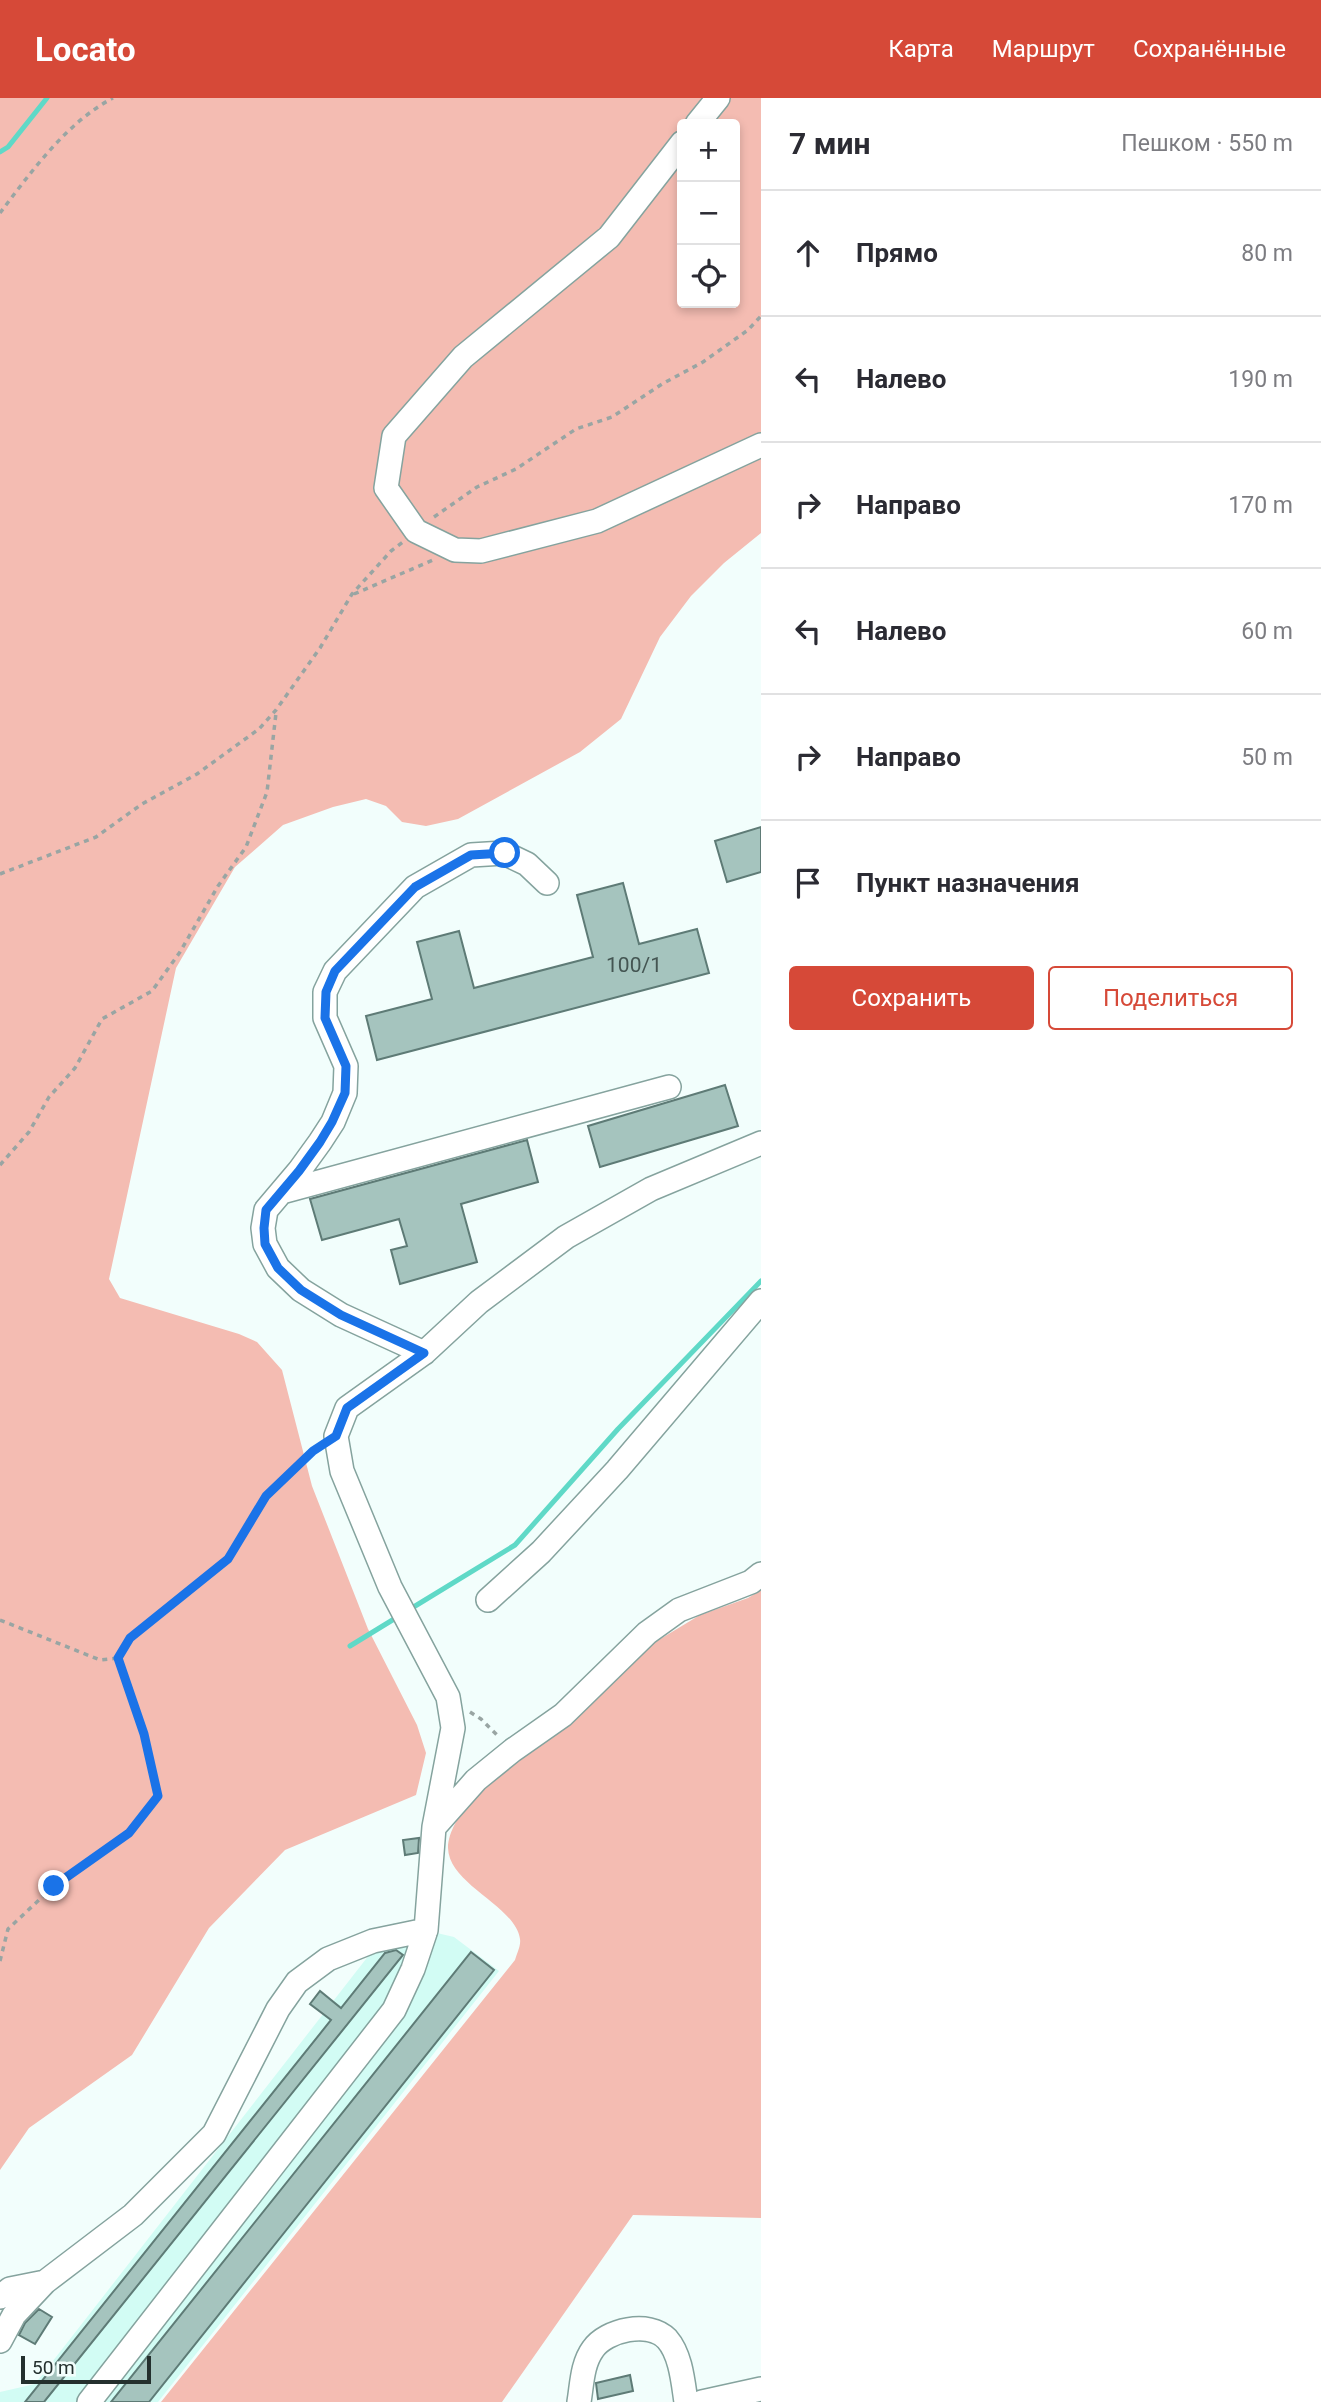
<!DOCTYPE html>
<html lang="ru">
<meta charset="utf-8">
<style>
body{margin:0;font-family:Roboto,sans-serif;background:#f2f2f3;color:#2b2b33}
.controls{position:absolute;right:21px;top:21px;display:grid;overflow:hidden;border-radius:7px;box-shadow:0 4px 10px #0003}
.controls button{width:63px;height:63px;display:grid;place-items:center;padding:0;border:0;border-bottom:2px solid #e1e1e2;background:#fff;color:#2b2b33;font:35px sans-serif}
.scale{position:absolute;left:21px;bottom:18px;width:130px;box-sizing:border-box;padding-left:7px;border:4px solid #24302e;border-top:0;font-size:19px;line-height:24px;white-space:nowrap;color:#24302e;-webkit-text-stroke:5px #f2fefc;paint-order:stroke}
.stop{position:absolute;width:21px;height:21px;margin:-16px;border:5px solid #1a73e8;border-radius:50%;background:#fff}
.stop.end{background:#1a73e8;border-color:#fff;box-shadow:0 2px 7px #0008}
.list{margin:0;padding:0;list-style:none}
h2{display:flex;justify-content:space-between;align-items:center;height:91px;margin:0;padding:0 28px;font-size:30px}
h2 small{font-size:23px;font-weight:400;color:#7c7c81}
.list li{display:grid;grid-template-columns:46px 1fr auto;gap:21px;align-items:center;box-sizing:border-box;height:126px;padding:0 28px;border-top:2px solid #e1e1e2}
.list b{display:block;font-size:26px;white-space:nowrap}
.list em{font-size:23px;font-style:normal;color:#7c7c81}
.actions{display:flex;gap:14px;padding:21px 28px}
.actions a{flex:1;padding:16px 0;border:2px solid #d64938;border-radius:7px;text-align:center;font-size:24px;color:#d64938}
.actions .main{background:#d64938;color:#fff}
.icon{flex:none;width:38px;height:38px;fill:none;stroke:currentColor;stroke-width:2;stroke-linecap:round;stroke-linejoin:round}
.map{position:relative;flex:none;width:761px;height:2304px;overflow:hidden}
header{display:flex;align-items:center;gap:42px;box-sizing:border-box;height:98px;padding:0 35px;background:#d64938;color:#fff}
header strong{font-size:33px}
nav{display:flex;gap:38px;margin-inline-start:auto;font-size:24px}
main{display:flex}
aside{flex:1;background:#fff}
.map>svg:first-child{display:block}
.built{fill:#d2fcf4}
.forest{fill:#f4bcb2;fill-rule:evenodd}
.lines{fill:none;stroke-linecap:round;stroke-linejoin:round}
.stream{stroke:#5fd9c7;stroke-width:5}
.building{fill:#a5c4be;stroke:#5e7b76;stroke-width:2}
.minor-casing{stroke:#85a39e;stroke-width:26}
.path{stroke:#99a5a3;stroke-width:3.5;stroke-dasharray:5 5;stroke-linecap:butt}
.minor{stroke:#fff;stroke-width:23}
.route{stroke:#1a73e8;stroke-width:9}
.labels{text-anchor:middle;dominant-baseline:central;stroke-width:6;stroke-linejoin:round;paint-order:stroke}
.number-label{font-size:21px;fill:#445552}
</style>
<header>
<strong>Locato</strong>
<nav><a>Карта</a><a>Маршрут</a><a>Сохранённые</a></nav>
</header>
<main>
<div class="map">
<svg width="761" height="2304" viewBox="0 0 761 2304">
<rect width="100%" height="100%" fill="#f2fefc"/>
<path class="built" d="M394,1825L454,1839L499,1873L158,2304H0V2294L35,2286Z"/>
<path class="forest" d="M0,0H761V435L724,465L691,498L660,539L621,621L580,654L458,721L426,728L402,724L386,708L366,701L333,709L283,727L235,769L176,870L109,1181L120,1200L239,1236L257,1244L282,1272L312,1388L368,1531L417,1627L426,1655L416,1697L285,1752L209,1830L132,1957L29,2030L0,2072ZM682,26H735V205H682Z
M761,1492V2120L633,2117L502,2304H161L515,1862C517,1855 521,1848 520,1841C516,1808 449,1787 448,1750C448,1733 461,1716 470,1701L652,1546L700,1517L748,1500Z"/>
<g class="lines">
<path class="stream" d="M0,54L8,49L47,0
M407,1513L515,1447L618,1331L761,1183
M350,1548L399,1518"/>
</g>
<path class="building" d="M761,729V774L727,784L715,743Z
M623,785L639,846L697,831L709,875L377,962L366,918L432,901L417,844L459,833L474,890L593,859L577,797Z
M725,987L738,1028L600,1069L588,1028Z
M527,1042L538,1084L461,1106L477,1164L400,1186L391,1152L407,1148L399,1121L322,1142L310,1101Z
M419,1740L418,1755L405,1757L403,1742Z
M396,1852L403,1857L44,2304H25L331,1922L310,1906L320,1893L341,1910L385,1855Z
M471,1854L494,1872L149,2304H111Z
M39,2211L52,2219L35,2246L19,2237L25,2225Z
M630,2277L633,2293L598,2301L596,2285Z"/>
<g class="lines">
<defs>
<path id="minor" d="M697,26L718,0
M682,45L609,139L463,259L394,338L386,390L416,433L455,452L481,453L597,423L761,347
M282,1094L669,989
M424,1255L341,1217L301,1192L278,1170L265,1146L263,1130L266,1112L299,1073L320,1044L333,1024L345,995L346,968L325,920V894L335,873L415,789L471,757L504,755L527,766L547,785
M488,1502L541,1454L617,1372L761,1203
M436,1727L476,1682L513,1652L563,1617L647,1535L679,1512L751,1484L761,1476
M0,2199L10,2191L45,2184
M0,2243L14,2217L45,2184L133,2117L214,2036L278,1911L297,1884L328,1861L373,1843L426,1832L434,1729L453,1630L448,1599L390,1489L342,1373L336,1338L347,1310L424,1255L479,1204L566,1139L651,1091L761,1045
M89,2304L394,1912L413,1871L426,1832
M579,2304C582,2286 582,2266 593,2251C606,2232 649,2222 667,2241C681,2257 683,2284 686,2304
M702,2304L761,2291"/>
</defs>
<use href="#minor" class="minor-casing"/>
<path class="path" d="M0,115C31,74 67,24 113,0
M434,419L477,389L516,371L576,331L612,319L662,286L703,264L748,232L761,218
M354,496L433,462
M0,776L96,739L142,706L197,676L259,631L276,612L320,550L352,496L391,453L403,444
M0,1067L29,1034L49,999L75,970L102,921L152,893L180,854L218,788L246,749L267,694L276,615
M0,1522L100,1562L118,1560
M118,1560L130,1540L228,1461L266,1398L288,1375L319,1349
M470,1614L481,1621L498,1638
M0,1863L8,1831L54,1788L129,1736L158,1698L144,1636L118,1560"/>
<use href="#minor" class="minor"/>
</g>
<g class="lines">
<path class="route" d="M54,1788L129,1735L158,1698L144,1636L118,1560L130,1540L228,1461L266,1398L313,1353L336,1338L347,1310L424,1255L341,1217L301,1192L278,1170L265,1146L264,1130L266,1112L299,1073L320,1044L332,1024L345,995L346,968L325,920L326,894L335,873L415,789L471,757L505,755"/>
</g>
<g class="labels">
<g class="number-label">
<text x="634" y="867">100/1</text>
</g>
</g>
</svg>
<div class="controls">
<button>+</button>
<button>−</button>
<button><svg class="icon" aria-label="locate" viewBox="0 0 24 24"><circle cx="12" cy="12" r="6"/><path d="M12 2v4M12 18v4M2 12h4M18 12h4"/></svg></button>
</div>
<div class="scale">50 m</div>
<div class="stop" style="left:505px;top:755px"></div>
<div class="stop end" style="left:54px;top:1788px"></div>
</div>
<aside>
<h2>7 мин<small>Пешком · 550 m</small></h2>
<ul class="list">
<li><svg class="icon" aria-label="ahead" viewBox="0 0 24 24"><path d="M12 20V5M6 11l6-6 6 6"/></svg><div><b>Прямо</b></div><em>80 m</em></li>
<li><svg class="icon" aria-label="left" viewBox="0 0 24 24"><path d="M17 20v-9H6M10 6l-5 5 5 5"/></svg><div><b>Налево</b></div><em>190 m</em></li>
<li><svg class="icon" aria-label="right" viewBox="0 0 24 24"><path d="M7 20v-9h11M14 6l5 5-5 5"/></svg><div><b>Направо</b></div><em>170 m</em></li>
<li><svg class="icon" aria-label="left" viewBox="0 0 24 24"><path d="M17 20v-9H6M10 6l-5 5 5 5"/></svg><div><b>Налево</b></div><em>60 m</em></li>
<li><svg class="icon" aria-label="right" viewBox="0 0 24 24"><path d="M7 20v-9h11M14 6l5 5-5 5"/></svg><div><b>Направо</b></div><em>50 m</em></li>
<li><svg class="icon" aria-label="arrive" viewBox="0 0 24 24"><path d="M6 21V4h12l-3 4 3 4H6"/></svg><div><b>Пункт назначения</b></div></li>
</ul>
<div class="actions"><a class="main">Сохранить</a><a>Поделиться</a></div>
</aside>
</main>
